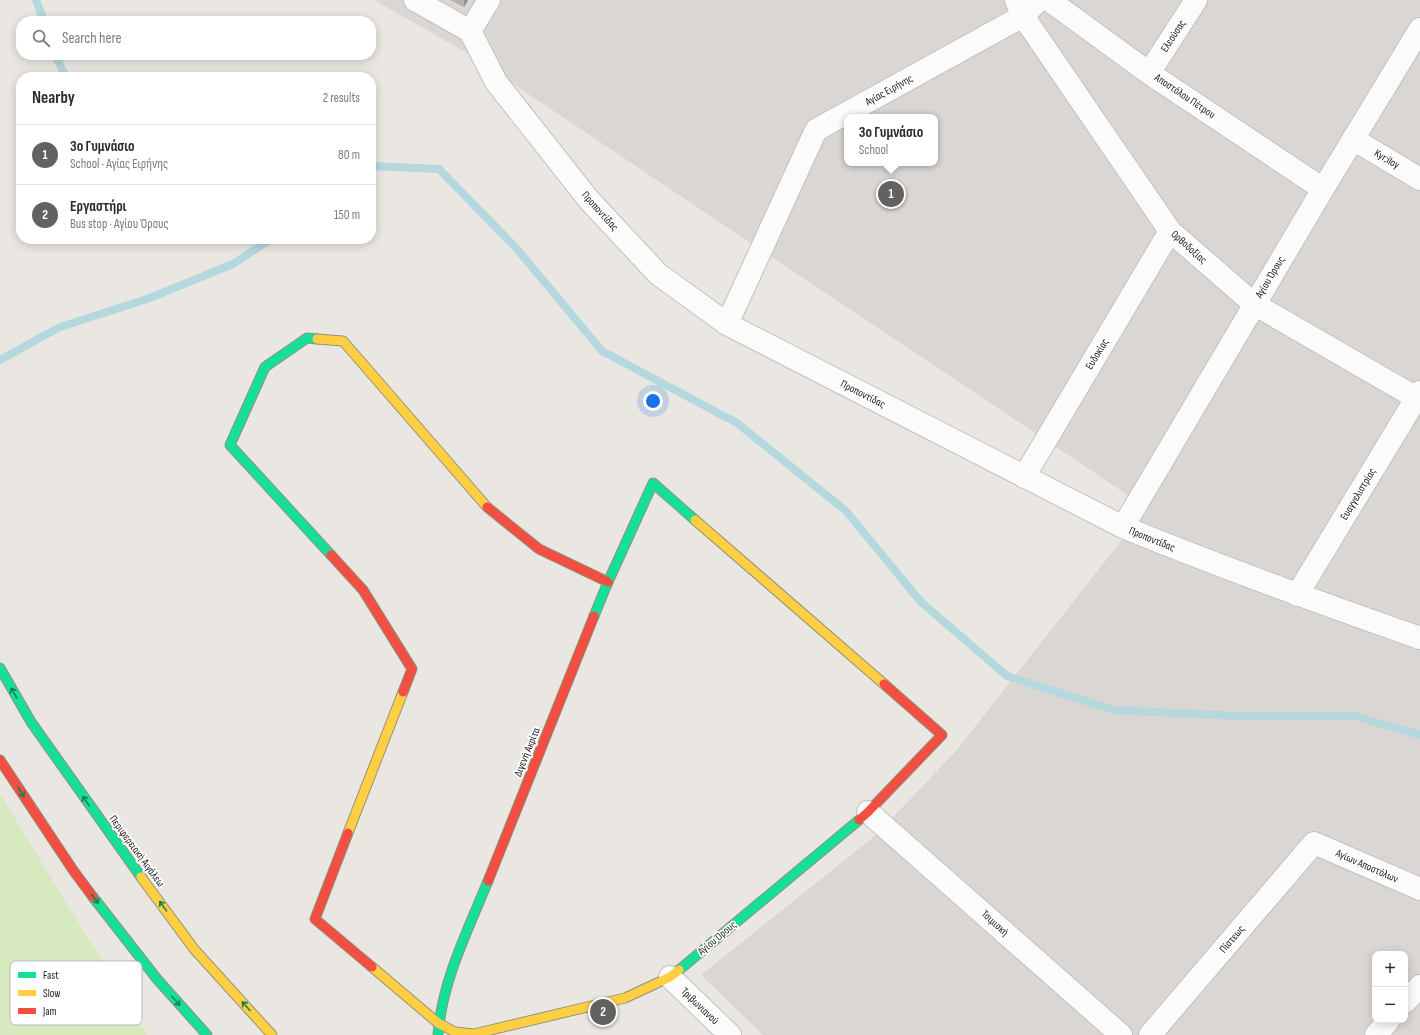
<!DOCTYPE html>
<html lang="en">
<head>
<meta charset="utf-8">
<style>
	:root { --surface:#fff; --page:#f2f2f3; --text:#2b2b33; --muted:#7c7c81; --line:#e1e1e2; --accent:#636261 }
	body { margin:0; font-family:"Sofia Sans Condensed",sans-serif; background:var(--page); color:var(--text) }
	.controls { position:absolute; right:12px; bottom:12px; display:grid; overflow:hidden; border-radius:8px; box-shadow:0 2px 10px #0003 }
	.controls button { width:36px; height:36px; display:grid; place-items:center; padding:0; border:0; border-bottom:1px solid var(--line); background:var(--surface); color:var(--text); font:20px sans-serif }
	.you { position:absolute; left:653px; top:401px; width:14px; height:14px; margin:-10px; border:3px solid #fff; border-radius:50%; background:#1a73e8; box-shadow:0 0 0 6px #1a73e833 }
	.badge { display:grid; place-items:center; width:26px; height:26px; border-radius:50%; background:var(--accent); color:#fff; font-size:13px; font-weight:700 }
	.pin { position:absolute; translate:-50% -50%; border:2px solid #fff; box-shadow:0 1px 4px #0006 }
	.popup { position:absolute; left:844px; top:114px; width:94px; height:52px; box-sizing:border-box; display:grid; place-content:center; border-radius:8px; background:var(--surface); filter:drop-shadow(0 1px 3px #0005); font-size:13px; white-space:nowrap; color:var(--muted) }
	.popup b { font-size:15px; color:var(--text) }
	.popup::after { content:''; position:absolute; left:50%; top:100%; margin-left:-8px; border:8px solid transparent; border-top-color:var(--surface) }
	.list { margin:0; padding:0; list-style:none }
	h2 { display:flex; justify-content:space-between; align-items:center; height:52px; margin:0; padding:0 16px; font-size:17px }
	h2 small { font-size:13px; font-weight:400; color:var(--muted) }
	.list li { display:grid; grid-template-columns:26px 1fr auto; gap:12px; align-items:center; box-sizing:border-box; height:60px; padding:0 16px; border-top:1px solid var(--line) }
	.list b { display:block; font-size:15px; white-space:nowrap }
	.list p { margin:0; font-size:13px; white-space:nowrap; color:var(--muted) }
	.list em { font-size:13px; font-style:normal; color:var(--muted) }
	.icon { flex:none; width:22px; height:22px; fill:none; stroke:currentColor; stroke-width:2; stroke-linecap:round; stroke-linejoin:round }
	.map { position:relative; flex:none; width:1420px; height:1035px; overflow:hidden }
	.search { position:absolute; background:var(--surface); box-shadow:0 2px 10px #0003; left:16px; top:16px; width:360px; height:44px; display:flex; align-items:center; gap:10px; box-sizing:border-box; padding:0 14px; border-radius:16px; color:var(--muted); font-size:15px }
	.panel { position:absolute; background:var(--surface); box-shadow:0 2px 10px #0003; left:16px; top:72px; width:360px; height:172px; border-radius:16px }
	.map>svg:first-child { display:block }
	.residential { fill:#d9d6d4; fill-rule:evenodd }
	.grass { fill:#d7e9bf }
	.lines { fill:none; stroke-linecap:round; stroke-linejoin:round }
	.stream { stroke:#b5d8de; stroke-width:8 }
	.street-casing { stroke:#c2c1bf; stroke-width:24 }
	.fast-casing { stroke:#92927b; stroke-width:11 }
	.slow-casing { stroke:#92927b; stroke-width:11 }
	.jam-casing { stroke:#92927b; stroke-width:11 }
	.street { stroke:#fcfbfb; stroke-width:22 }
	.fast { stroke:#16e098; stroke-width:9 }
	.slow { stroke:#ffcf43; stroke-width:9 }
	.jam { stroke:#f24e42; stroke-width:9 }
	.wall { fill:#b5b2af }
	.shaded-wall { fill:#93918e }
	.oneway { stroke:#187e5a }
	.labels { text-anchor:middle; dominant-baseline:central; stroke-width:3.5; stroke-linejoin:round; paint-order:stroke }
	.street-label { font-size:11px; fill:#1b1b1b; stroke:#fff }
	.key { fill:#fff; stroke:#bbb; stroke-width:1 }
	.key-label { font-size:11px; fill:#1b1b1b }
</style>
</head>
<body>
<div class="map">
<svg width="1420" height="1035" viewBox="0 0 1420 1035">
	<rect width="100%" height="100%" fill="#eae7e2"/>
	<path class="residential" d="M374,0H1420V1035H763L701,975L877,834L955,752L1147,508L467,53ZM847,117H935V163H847ZM1375,954H1405V1020H1375Z"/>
	<path class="grass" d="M0,794L147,1035H0Z"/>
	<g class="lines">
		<path class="stream" d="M36,0L44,21
			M55,55L66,77
			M371,166L439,169L517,249L602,351L737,423L846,511L921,602L1007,676L1113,710L1238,716H1354L1420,735
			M0,360L60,327L147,299L233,264L271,239"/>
		<g class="street-casing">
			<path id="street" d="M415,0L470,31L496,82L589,200L658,274L727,324L1123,527C1221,567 1320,603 1420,638
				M1016,0L1023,16L1170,231L1254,304L1420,400
				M1049,0L1149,73L1323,189
				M470,31L489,0
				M1149,73L1196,0
				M1353,139L1420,179
				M727,324L816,130L1023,16L1039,0
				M1024,477L1170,231
				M1123,527L1323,189L1420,29
				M1297,595L1420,392
				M868,812L1121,1035
				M670,977L730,1035
				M1405,1002L1420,986
				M1150,1035L1314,843L1420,889
				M1376,1035L1389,1020"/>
		</g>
		<g class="fast-casing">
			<path id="fast" d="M317,339L307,338L265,367L230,445L331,555
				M594,616L608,582L653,483L695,520
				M0,668L31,722L141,877
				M93,897L157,979L207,1035
				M679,970L859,820
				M438,1035C442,981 468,930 488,881"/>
		</g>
		<g class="slow-casing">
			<path id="slow" d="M317,339L343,341L487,507
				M695,520L884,684
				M348,833L403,692
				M141,877L194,949L272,1035
				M372,967L438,1023L455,1032L474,1034L625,998L670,977L679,970"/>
		</g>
		<g class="jam-casing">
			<path id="jam" d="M487,507L539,549L608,582
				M331,555L363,590L412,669L403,692
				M0,760L73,870L93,897
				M859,820L868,812L942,735L884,684
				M348,833L315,919L372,967
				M488,881L594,616"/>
		</g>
		<use href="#street" class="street"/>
		<use href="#fast" class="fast"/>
		<use href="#slow" class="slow"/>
		<use href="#jam" class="jam"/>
	</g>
	<path class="wall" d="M450,0H468L464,7Z"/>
	<path class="shaded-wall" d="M464,0H468L464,7Z"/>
	<defs><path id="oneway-shaft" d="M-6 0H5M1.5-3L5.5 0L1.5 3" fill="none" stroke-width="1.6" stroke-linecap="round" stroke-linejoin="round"/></defs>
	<g class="oneway">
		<use href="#oneway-shaft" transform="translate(14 693) rotate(-120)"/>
		<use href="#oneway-shaft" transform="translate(21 792) rotate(57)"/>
		<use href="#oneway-shaft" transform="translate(86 801) rotate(-125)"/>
		<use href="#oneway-shaft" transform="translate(95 899) rotate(52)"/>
		<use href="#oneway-shaft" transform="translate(163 906) rotate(-126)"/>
		<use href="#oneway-shaft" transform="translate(176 1001) rotate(48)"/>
		<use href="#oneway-shaft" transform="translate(246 1006) rotate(-132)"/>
	</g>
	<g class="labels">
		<g class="street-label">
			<text transform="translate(1173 36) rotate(-57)">Ελεούσας</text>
			<text transform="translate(889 90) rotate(-29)">Αγίας Ειρήνης</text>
			<text transform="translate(1185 96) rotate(34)">Αποστόλου Πέτρου</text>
			<text transform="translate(1387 159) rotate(31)">Kyr;iloy</text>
			<text transform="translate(600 211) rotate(48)">Προποντίδας</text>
			<text transform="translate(1189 247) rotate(42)">Ορθοδοξίας</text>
			<text transform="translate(1270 277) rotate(-59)">Αγίου Όρους</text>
			<text transform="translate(1097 354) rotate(-59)">Ευδοκίας</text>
			<text transform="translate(863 394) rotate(27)">Προποντίδας</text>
			<text transform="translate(1358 494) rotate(-59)">Ευαγγελιστρίας</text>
			<text transform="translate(1152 539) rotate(22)">Προποντίδας</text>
			<text transform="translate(527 752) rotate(-68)">Διγενή Ακρίτα</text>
			<text transform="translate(137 851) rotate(54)">Περιφερειακή Αιγάλεω</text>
			<text transform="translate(1367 866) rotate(24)">Αγίων Αποστόλων</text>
			<text transform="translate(995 923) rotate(42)">Τσιμισκή</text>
			<text transform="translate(717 938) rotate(-40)">Αγίου Όρους</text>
			<text transform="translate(1232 939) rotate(-50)">Πίστεως</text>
			<text transform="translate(700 1006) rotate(44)">Τριβωνιανού</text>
		</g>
	</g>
	<rect x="10" y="961" width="132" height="64" rx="6" class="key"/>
	<rect x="18" y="972" width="18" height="6" fill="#16e098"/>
	<rect x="18" y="990" width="18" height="6" fill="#ffcf43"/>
	<rect x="18" y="1008" width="18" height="6" fill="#f24e42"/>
	<g class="key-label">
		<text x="43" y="979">Fast</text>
		<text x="43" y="997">Slow</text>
		<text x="43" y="1015">Jam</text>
	</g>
</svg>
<div class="controls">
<button>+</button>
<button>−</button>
</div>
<div class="you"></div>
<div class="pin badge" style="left:891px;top:194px">1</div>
<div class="popup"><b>3ο Γυμνάσιο</b>School</div>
<div class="pin badge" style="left:603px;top:1012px">2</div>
<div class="search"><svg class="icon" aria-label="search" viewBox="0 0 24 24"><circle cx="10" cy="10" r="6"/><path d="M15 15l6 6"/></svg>Search here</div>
<section class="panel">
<h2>Nearby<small>2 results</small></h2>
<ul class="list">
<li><span class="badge">1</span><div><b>3ο Γυμνάσιο</b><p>School · Αγίας Ειρήνης</p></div><em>80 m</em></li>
<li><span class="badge">2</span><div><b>Εργαστήρι</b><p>Bus stop · Αγίου Όρους</p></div><em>150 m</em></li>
</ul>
</section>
</div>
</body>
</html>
